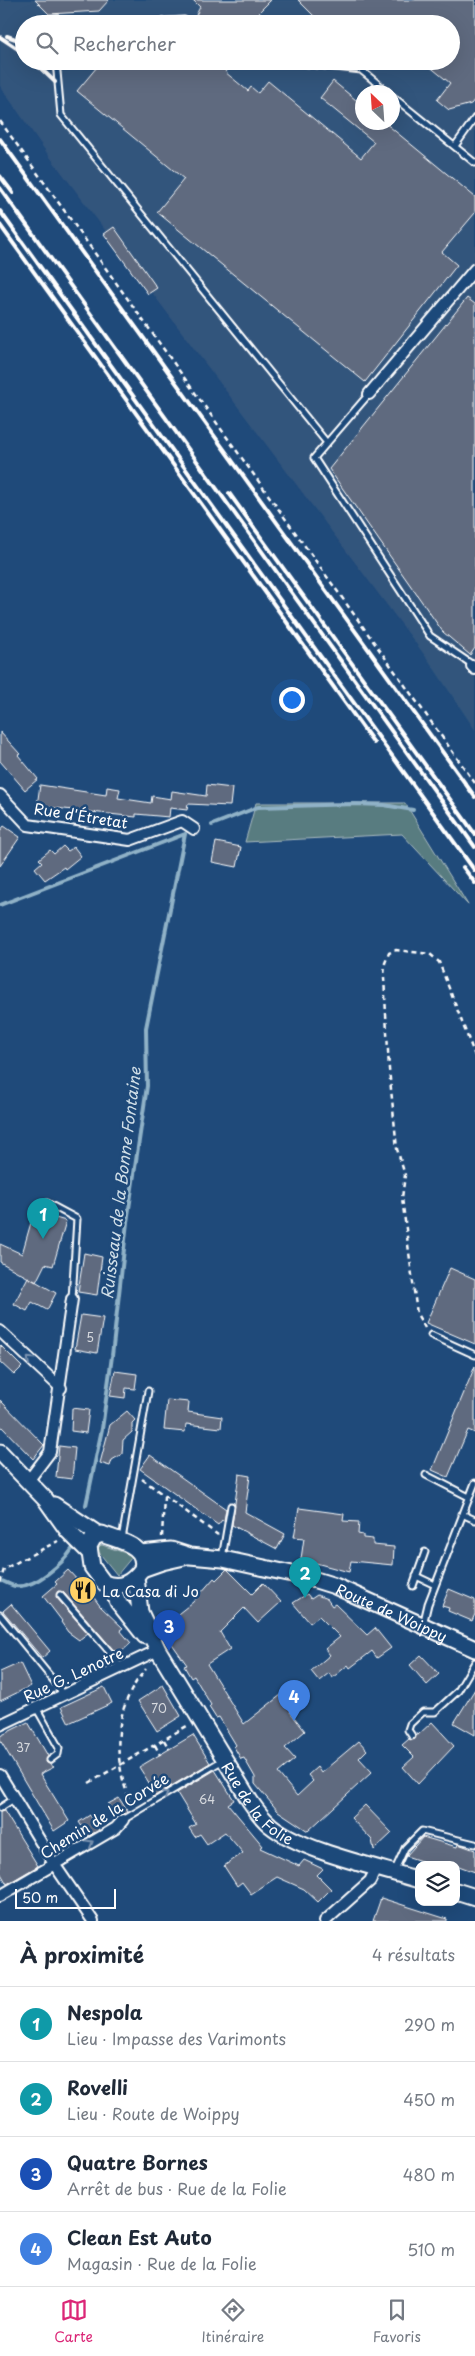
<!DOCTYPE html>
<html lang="fr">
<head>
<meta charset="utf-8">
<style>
	:root { --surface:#fff; --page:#f2f2f3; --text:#1f2937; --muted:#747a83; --line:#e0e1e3; --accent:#db2777 }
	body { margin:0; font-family:"Playpen Sans",sans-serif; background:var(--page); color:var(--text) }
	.controls { position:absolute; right:15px; bottom:15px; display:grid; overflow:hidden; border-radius:10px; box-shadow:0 5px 20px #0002 }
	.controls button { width:45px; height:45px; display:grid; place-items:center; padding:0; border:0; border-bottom:1px solid var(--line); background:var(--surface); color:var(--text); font:25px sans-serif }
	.compass { position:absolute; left:355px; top:85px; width:45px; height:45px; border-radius:50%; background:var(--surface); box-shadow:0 5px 20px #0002; rotate:335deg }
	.scale { position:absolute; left:15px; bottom:12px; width:101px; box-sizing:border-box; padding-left:5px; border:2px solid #fff; border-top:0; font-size:14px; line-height:18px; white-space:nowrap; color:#fff; -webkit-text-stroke:4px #1f4a7a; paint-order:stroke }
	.you { position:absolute; left:291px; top:699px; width:18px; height:18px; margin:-12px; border:4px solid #fff; border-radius:50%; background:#1a73e8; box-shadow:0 0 0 8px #1a73e833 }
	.badge { display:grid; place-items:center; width:32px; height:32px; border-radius:50%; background:var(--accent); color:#fff; font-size:16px; font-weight:700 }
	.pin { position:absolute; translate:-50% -41px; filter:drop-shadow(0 1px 2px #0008) }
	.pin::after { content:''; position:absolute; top:26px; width:18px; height:15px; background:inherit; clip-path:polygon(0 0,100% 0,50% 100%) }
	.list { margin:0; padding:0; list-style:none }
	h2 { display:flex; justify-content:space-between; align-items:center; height:65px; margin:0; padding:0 20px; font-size:21px }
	h2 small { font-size:16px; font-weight:400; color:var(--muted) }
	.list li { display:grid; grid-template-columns:32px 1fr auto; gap:15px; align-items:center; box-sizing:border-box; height:75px; padding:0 20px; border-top:1px solid var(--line) }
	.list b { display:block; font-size:19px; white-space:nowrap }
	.list p { margin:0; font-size:16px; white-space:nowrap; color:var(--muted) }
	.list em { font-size:16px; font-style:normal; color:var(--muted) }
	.icon { flex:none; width:28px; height:28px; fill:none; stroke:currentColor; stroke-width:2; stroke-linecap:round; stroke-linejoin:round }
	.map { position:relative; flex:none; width:475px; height:1921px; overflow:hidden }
	.search { position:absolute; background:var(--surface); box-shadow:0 5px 20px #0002; left:15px; right:15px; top:15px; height:55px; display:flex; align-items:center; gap:12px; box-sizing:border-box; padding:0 18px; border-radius:28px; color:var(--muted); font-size:19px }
	.sheet { height:365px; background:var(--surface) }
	nav { display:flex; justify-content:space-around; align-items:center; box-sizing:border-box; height:70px; border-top:1px solid var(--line); background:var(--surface); font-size:14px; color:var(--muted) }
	nav a { display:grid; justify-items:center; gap:2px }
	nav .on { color:var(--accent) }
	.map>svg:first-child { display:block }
	.built { fill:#32547c; fill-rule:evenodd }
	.green { fill:#597b80; stroke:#acbdc0 }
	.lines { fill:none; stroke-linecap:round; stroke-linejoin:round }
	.stream { stroke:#90b2c7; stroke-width:4 }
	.building { fill:#5f6a7f; stroke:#fff }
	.lane-casing { stroke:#fff; stroke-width:9 }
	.street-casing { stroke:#fff; stroke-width:14 }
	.secondary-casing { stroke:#fff; stroke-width:19 }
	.path { stroke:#fff; stroke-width:2.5; stroke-dasharray:5 4; stroke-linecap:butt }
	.lane { stroke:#1f4a7a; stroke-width:5 }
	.street { stroke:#1f4a7a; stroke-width:10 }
	.secondary { stroke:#1f4a7a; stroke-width:15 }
	.rail { stroke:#fff; stroke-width:4 }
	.oneway { stroke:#7992af }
	.labels { text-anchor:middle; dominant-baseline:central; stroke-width:5; stroke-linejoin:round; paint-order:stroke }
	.number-label { font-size:12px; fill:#d7dadf }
	.street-label { font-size:15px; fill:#fff; stroke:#1f4a7a }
	.poi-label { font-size:15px; fill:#fff; stroke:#1f4a7a; text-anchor:start }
	.water-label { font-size:16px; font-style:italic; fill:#d1dfe8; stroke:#1f4a7a }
</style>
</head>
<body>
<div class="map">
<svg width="475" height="1921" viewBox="0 0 475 1921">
	<rect width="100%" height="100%" fill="#1f4a7a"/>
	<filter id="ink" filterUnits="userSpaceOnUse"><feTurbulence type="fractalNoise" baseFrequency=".02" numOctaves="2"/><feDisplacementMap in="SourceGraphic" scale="10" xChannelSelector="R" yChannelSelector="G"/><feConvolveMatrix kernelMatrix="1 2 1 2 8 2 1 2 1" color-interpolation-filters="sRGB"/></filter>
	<g filter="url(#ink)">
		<path class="built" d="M0,0H475V730L429,661L47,153L0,86ZM24,24H451V61H24ZM362,92H392V122H362Z"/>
		<path class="green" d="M256,803H405L468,905L402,834L245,842Z
			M102,1545L131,1555L132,1557L117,1575L97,1550L98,1546Z"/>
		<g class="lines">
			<path class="stream" d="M212,825L258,807L355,804L384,805L413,810
				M0,905L185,834
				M86,1505L102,1429L112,1356L127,1222L147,1086L146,1028L185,834
				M0,1580C5,1582 10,1585 15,1586C35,1589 63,1563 73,1548"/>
		</g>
		<path class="building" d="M35,0H109L99,11L49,14Z
			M193,0H271L259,12L270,24H206L196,15L200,7Z
			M298,0H475V99L471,104L449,110L437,100L450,83L423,61H451V24H322Z
			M102,61H220L228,68L225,72L248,91L251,87L258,93L268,81L361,158L374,142L320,98L333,81L362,105V122H384L475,197V213L442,252L457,265L365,382L157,212L184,179L77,91Z
			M114,227L157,288L148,294L104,234Z
			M467,298L475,304V648L470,655L443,632L329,469Z
			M0,732L20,754L18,755L38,779L25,790L0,761Z
			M40,785L106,795L107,787L120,789L118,798L151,803L152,796L171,799L172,791L206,796L207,785L232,788L230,806L188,804L187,810L170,808L169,817L136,814V817L37,806Z
			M4,826L20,837L0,866V831Z
			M216,842L241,847L237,867L212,862Z
			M63,846L68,851L74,847L81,856L65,869L64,867L45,880L35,868L42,862L39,859L50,850L54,854Z
			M34,1212L66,1221L53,1266L45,1264L36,1282L0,1262V1244L22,1254Z
			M84,1253L102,1257L97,1295L78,1292Z
			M450,1268L475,1279V1344L426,1323Z
			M28,1277L56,1293L47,1310L32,1302L27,1311L14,1304Z
			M81,1315L103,1318L97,1353L75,1349Z
			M0,1345L22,1367L14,1375L0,1362Z
			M475,1366V1433L468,1430L448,1477L432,1470Z
			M115,1371L137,1374L135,1389L126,1388L125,1398L110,1396Z
			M0,1400L44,1445L33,1459L0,1425Z
			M167,1400L189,1402L188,1412L222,1417L221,1428L186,1424L185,1432L164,1430Z
			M72,1408L89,1410L86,1433L71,1431Z
			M127,1411L135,1420L132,1423V1432L123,1440L122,1454L112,1460L110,1466L100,1463L110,1425Z
			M59,1446L75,1448L72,1479L56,1477Z
			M150,1455L226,1509L224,1521L222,1520L218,1525L140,1469Z
			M239,1474L250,1476L245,1512L285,1534L277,1549L232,1525Z
			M299,1508L344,1514L343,1521L359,1522L358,1534L363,1535V1538L373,1539V1545L394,1547L393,1565L351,1561L349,1572L301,1559L304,1538L294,1537Z
			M227,1569L252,1594L263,1583L281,1602L258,1623L244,1608L220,1632L230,1649L207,1664L244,1724L286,1691L298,1706L290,1712L305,1731L285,1748L295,1759L278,1773L297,1796L313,1781L308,1775L317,1767L321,1773L359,1741L367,1750L359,1758L372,1772L308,1831L278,1811L255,1784V1777L244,1758L241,1759L234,1747L236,1745L219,1717L216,1718L209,1707L211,1705L194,1676L191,1678L184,1666L187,1665L163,1631L171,1623L169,1621L193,1602L214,1578L216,1580Z
			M68,1570L80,1583L82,1581L100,1606L123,1628L120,1630L131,1643L118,1655L63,1592L58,1591L56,1597L88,1633L79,1640L68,1632L61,1622L62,1621L43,1596L57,1584L55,1582Z
			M449,1589L475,1600V1614L472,1621L448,1611L449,1608L442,1606Z
			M307,1594L311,1599L317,1595L327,1599L332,1606L335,1604L367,1635L375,1628L391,1648L377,1658L372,1651L350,1668L348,1665L332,1678L329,1673L319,1681L311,1671L330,1655L325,1649L340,1637L319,1616L310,1623L293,1603Z
			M11,1604L50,1651L42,1658L3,1611Z
			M421,1655L439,1674L427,1685L410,1665Z
			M20,1663L31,1686L0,1701V1672Z
			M163,1685L181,1716L157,1731L138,1701Z
			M104,1687L112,1703L69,1723L61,1707Z
			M475,1689V1735L454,1723Z
			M28,1722L48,1756L46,1762L54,1767L40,1774L69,1821L54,1831L0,1740V1736Z
			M432,1722L454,1746L418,1784L403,1767L414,1757L402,1745L409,1739H415V1733L418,1735Z
			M193,1735L210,1763L153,1797L147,1788L151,1786L139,1767Z
			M215,1770L234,1800L228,1804L263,1846L260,1848L299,1866L304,1860L323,1869L317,1875L331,1889L318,1902L304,1889L277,1877L251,1894L242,1882L237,1886L224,1866L243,1853L225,1832L207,1844L200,1834L195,1837L189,1828L196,1824L177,1793Z
			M119,1798L128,1812L116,1817L108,1804Z
			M365,1805L392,1833L374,1850L372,1840L351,1818Z
			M4,1811L38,1866L7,1884L0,1872V1812Z
			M90,1815L99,1830L88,1836L79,1822Z
			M423,1837L457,1847L458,1844L475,1850V1872L456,1865H433L406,1856Z
			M381,1898L447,1919V1921H373Z"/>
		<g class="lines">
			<g class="lane-casing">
				<path id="lane" d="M118,24L184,20L189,24
					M56,61L61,115L327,443
					M284,61L361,70L388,92
					M392,96L475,163
					M455,146L475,118
					M369,394L314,458L430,636L473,665
					M47,1203L77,1219L72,1299
					M431,1335L475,1355
					M426,1475L469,1497
					M462,1514L475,1520
					M122,1539L148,1391
					M222,1558L231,1506
					M416,1576L435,1585
					M413,1586L425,1552
					M60,1595L115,1658L120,1668
					M0,1615L58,1686L63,1696
					M423,1625L428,1604L475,1483
					M37,1709L59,1748L58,1754L50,1760
					M412,1736L408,1730L410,1724L423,1712H435L458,1691L475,1662
					M0,1808L14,1799
					M123,1820L223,1760
					M394,1872L405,1848L422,1831L475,1844"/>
			</g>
			<g class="street-casing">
				<path id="street" d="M369,394L475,269
					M472,666L475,669
					M0,795L28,825L130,840L182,821L194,829
					M0,1331L61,1388
					M28,1481L50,1452L72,1299
					M0,1725L158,1650
					M0,1775L54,1864L93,1921
					M0,1896L116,1828L123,1820
					M325,1921L370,1881L377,1867"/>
			</g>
			<g class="secondary-casing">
				<g id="secondary">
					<path d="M0,1452L46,1500L68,1531L88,1551"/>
					<path d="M54,1505L99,1535"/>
					<path d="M102,1534C119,1541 148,1545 142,1569C132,1582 121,1590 104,1583L92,1567L89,1546L94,1537Z"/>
					<path id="s1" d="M141,1553L171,1550L190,1556L223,1559L306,1577L335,1586L475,1649"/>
					<path d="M142,1569L162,1562L184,1557"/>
					<path id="s2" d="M136,1577L140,1612L158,1650L250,1801C256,1810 262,1818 270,1825C303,1852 377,1867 419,1880"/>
					<path d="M111,1586L118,1602L145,1636"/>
					<path d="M456,1891L475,1897"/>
				</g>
			</g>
			<path class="path" d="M0,121L475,783
				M425,1328L417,1314L402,1198L405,1175L397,1149L389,1069L384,977L385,963L389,953L396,950L430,954L439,962L475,1056
				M142,1479L218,1535
				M162,1537L164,1496
				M0,1583L4,1569L58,1541
				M164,1740L169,1749
				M155,1745L160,1755
				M89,1783L187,1726
				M132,1806C112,1760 112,1708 146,1669"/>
			<use href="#lane" class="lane"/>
			<use href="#street" class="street"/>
			<use href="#secondary" class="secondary"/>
			<path class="rail" d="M7,36L24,42
				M0,37L24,53
				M33,61L55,82
				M0,139L475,797
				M0,176L13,193
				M0,188L475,847
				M0,211L475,871
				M0,225L374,743
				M229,493L475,834
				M463,867L475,883"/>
		</g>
		<defs><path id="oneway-chevron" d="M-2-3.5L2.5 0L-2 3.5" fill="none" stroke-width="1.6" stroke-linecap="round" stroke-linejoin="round" transform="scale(1.25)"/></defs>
		<g class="oneway">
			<use href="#oneway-chevron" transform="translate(30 1360) rotate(-137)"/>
			<use href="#oneway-chevron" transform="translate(165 1794) rotate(-31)"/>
			<use href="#oneway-chevron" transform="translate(90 1843) rotate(-30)"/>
		</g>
	</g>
	<defs>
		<g id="restaurant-disc" transform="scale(1.4375)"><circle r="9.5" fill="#ffd166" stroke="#1f4a7a"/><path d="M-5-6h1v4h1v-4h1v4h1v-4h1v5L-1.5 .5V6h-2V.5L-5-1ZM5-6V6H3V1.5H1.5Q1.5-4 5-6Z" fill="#111"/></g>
	</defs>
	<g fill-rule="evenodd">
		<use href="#restaurant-disc" x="83" y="1590"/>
	</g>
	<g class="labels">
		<g class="number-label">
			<text x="90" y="1337">5</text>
			<text x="159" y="1708">70</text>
			<text x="23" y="1747">37</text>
			<text x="207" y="1799">64</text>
		</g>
		<g class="street-label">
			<text transform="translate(81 815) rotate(9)">Rue d'Étretat</text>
			<text stroke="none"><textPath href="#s1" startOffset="261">Route de Woippy</textPath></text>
			<text transform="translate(73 1674) rotate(-25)">Rue G. Lenotre</text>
			<text stroke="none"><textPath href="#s2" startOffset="261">Rue de la Folie</textPath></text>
			<text transform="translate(104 1815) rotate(-32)">Chemin de la Corvée</text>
		</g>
		<g class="poi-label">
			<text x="102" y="1590">La Casa di Jo</text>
		</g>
		<g class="water-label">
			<text transform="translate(120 1183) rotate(-83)">Ruisseau de la Bonne Fontaine</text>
		</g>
	</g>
</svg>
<div class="controls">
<button><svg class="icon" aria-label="layers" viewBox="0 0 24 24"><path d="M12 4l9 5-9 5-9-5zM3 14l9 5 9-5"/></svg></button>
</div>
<svg class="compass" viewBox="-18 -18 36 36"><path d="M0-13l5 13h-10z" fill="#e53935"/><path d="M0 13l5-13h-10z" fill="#747a83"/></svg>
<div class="scale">50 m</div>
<div class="you"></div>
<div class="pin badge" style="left:43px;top:1239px;background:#0f9aa8">1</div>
<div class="pin badge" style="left:305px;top:1598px;background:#0f9aa8">2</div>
<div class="pin badge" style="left:169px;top:1651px;background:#1a4fb4">3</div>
<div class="pin badge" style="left:294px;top:1721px;background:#3f7fe0">4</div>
<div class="search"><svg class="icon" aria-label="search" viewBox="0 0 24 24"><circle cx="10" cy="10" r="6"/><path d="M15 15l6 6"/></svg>Rechercher</div>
</div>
<section class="sheet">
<h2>À proximité<small>4 résultats</small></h2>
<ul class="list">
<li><span class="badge" style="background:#0f9aa8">1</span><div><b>Nespola</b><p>Lieu · Impasse des Varimonts</p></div><em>290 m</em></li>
<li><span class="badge" style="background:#0f9aa8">2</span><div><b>Rovelli</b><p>Lieu · Route de Woippy</p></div><em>450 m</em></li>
<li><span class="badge" style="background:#1a4fb4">3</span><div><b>Quatre Bornes</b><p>Arrêt de bus · Rue de la Folie</p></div><em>480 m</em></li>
<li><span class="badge" style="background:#3f7fe0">4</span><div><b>Clean Est Auto</b><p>Magasin · Rue de la Folie</p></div><em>510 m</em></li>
</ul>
</section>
<nav>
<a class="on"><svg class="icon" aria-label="map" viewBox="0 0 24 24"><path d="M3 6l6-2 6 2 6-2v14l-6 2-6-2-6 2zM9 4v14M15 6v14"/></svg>Carte</a>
<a><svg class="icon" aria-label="directions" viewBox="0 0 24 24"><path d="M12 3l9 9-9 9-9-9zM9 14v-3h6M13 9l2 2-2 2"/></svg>Itinéraire</a>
<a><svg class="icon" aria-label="saved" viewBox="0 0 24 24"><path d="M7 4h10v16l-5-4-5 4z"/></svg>Favoris</a>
</nav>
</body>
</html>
